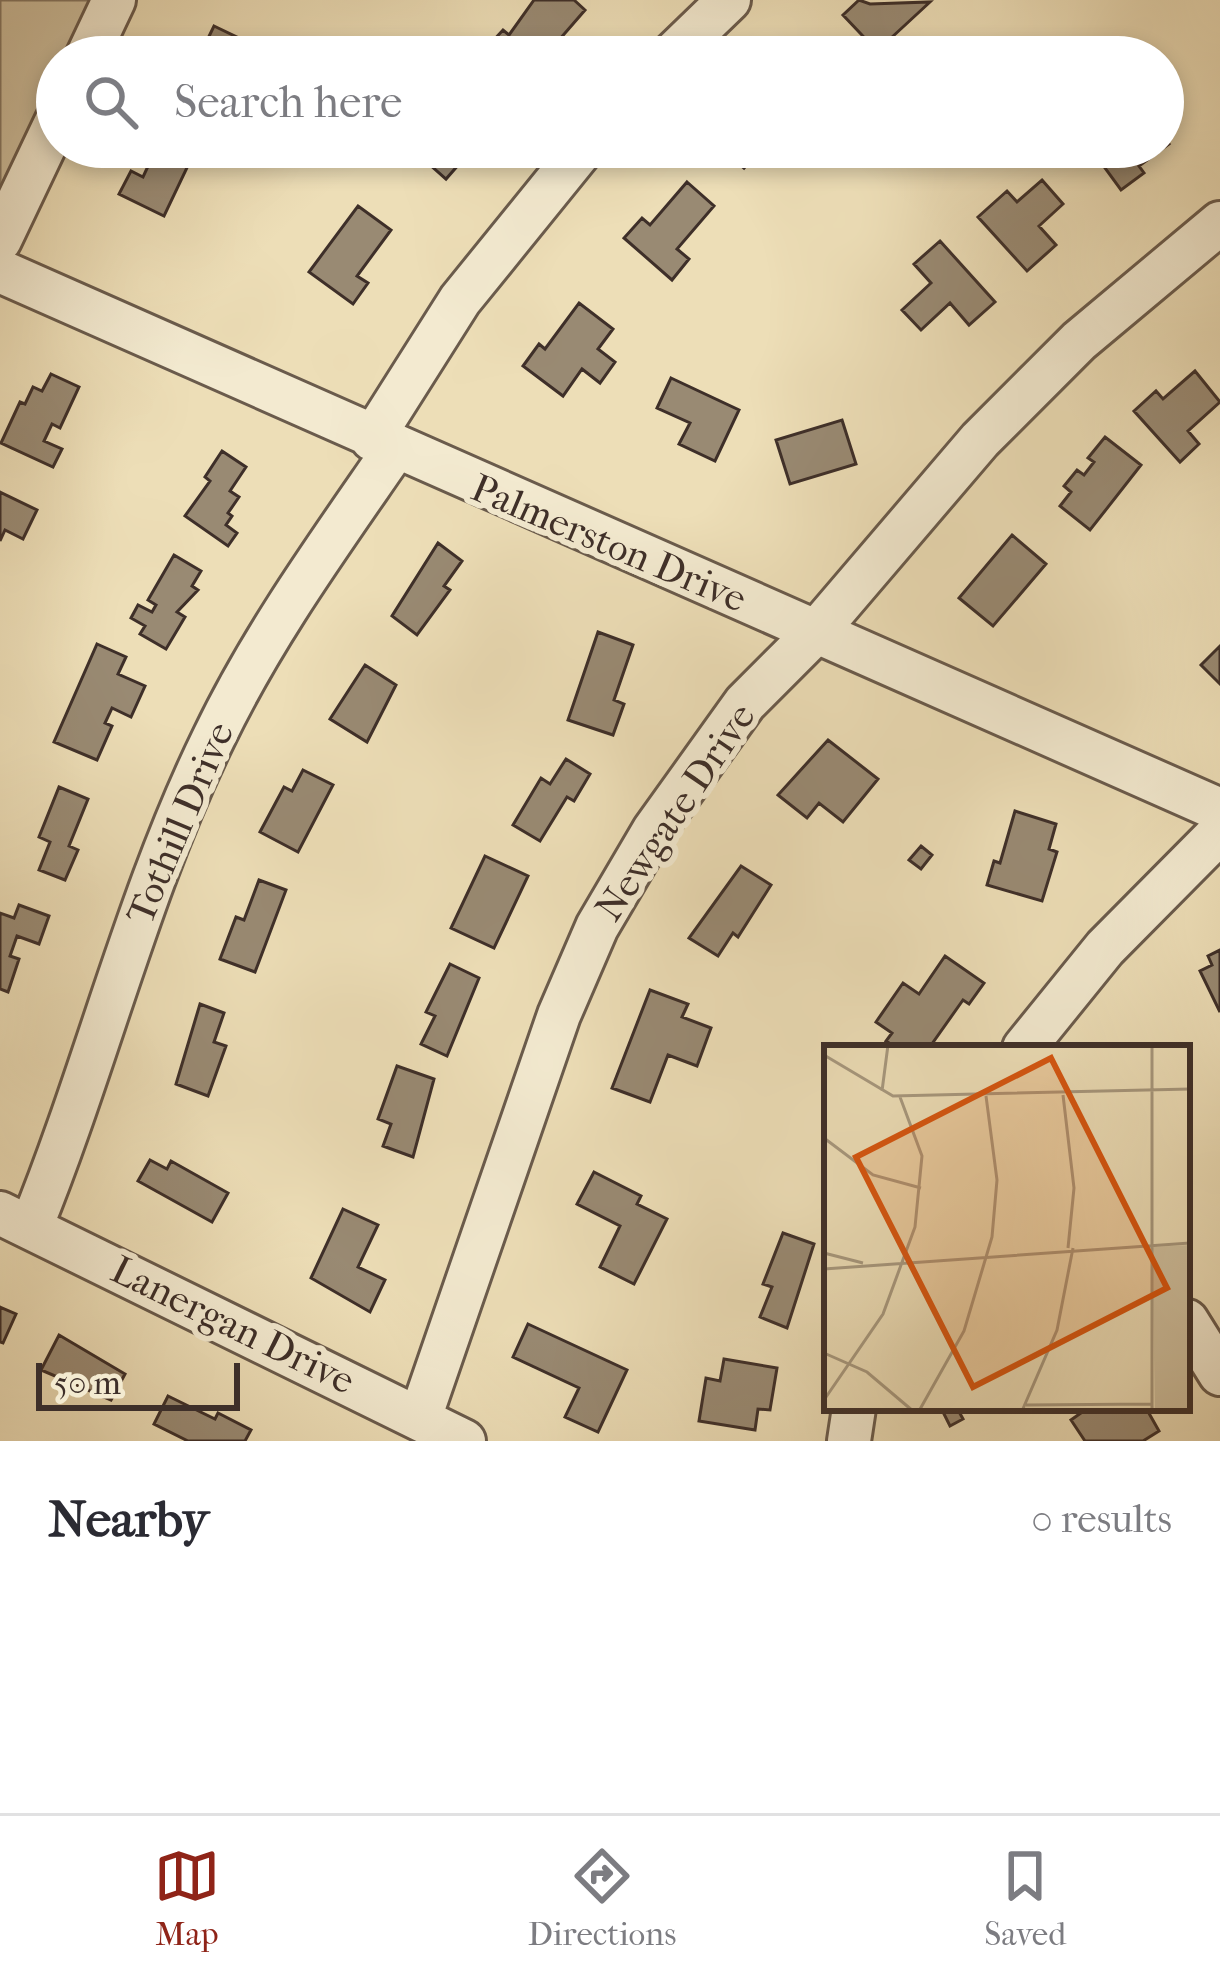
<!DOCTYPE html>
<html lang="en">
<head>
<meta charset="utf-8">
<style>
	:root { --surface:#fff; --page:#f2f2f3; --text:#2b2b33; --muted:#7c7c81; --line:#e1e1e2; --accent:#8f2418 }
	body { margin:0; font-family:"IM FELL French Canon",serif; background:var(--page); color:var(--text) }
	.scale { position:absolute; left:36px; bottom:30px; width:204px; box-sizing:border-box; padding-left:12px; border:6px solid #3e2f29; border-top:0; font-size:33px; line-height:42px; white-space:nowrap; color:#3e2f29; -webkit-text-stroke:9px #f3ead0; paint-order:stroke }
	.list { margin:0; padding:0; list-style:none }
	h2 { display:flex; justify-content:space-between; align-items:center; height:156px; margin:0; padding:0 48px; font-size:51px }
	h2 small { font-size:39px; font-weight:400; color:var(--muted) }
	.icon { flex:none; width:66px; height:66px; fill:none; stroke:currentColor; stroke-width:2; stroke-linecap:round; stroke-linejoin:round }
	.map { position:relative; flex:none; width:1220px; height:1441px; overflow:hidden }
	.search { position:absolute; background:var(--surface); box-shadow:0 6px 18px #0003; left:36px; right:36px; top:36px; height:132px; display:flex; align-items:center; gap:30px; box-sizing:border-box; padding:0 42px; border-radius:66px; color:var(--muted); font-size:45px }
	.sheet { height:372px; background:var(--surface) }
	nav { display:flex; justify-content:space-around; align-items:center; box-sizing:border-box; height:168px; border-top:3px solid var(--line); background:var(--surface); font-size:33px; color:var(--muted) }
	nav a { display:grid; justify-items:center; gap:6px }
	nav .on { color:var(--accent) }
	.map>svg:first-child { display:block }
	.green { fill:#cfc09f; stroke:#867864; stroke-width:3 }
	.building { fill:#998a73; stroke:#3e2f29; stroke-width:3 }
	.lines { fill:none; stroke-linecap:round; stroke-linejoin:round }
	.minor-casing { stroke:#6a5b4c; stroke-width:48 }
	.minor { stroke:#f3ead0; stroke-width:42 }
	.labels { text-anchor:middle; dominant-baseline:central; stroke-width:12; stroke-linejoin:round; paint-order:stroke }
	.street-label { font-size:39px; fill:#3e2f29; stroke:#f3ead0 }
	.inset-road { fill:none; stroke:#a7987e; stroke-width:3 }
	.view { fill:#d7550f; fill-opacity:0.15; stroke:#d7550f; stroke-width:6 }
	.inset-edge { fill:none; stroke:#3e2f29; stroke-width:6 }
</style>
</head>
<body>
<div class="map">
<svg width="1220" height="1441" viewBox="0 0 1220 1441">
	<rect width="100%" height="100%" fill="#eddeb7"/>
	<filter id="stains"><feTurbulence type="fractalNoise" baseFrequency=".00167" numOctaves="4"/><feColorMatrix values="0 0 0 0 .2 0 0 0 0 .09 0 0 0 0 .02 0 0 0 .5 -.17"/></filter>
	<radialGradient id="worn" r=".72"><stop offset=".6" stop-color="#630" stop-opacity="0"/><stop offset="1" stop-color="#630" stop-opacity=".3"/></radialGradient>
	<path class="green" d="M0,0H98L71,57H57V88L0,211Z"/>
	<path class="building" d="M534,0H574L585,10L559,40L564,44L553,57H478L503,30L509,35Z
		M859,0L870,4L930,2L877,51L843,15Z
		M214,26L272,54L271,57H199Z
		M1163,136L1169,144L1139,166L1144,173L1121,190L1094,153L1103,147H1163Z
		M157,147L194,153L164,216L119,194L131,171L143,177Z
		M410,147H474L446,179Z
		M720,147H775L769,154L762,147L744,168Z
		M1042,180L1063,204L1039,226L1056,245L1027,271L978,217L1007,191L1017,202Z
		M687,182L714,206L677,249L689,259L672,280L624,238L642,218L650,225Z
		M358,206L391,230L357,276L368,283L353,304L309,272Z
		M940,241L995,302L969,325L950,303L921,330L902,310L931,283L914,264Z
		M579,303L613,329L598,349L615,362L600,383L582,369L563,396L523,366L539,344L545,349Z
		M1195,371L1220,402L1188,431L1199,444L1180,462L1134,411L1156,391L1163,399Z
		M51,374L79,387L60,428L52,424L44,441L62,449L53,467L1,443L20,402L25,404L33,387L42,391Z
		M671,378L739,410L715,461L679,444L690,423L657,408Z
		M842,420L856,464L790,484L776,440Z
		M1105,437L1141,465L1090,530L1060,506L1071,492L1064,486L1077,470L1084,475L1094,462L1088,458Z
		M222,451L246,467L230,491L239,497L228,513L232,516L226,525L237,533L228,546L185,516L210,481L205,477Z
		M0,492L37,510L23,539L5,530L0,541Z
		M1012,535L1046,564L993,626L959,598Z
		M438,543L462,561L444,586L450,590L417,635L392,616Z
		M174,555L201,571L192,586L198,590L177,612L185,617L166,649L140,634L145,626L131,618L138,605L152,612L156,605L148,600Z
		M598,632L633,645L614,700L624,704L613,735L568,720Z
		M97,644L126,657L118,674L145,686L131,717L112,708L105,723L112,726L97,760L54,742Z
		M1220,646V684L1201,665Z
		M365,665L396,685L367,742L330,719Z
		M828,740L878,779L843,822L819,803L807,818L778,795Z
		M566,759L590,774L574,801L567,797L540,841L513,825L541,778L550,784Z
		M303,770L333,785L298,852L260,832L284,787L292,791Z
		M59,787L88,799L69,846L78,850L65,880L39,870L50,842L39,837Z
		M1015,811L1056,824L1049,849L1057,852L1042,901L987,885L994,861L1000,863Z
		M921,846L932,855L921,869L909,860Z
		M485,856L528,876L494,948L451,928Z
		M741,866L771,885L738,937L733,933L718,956L689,938Z
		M259,880L286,890L255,972L220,959L236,917L244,920Z
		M19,905L49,916L39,944L17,936L10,956L19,959L8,992L0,989V913L14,918Z
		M1220,950V1012L1200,971L1212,965L1208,956Z
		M945,956L984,983L969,1004L963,1000L929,1048H897L886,1041L892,1033L876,1022L903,983L919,994Z
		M450,964L479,978L447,1056L421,1044L435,1016L426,1012Z
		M650,990L688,1004L682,1017L711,1028L697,1066L668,1055L650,1102L612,1088Z
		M200,1004L224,1013L214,1042L226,1046L208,1096L176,1084Z
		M397,1066L434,1079L413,1157L383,1146L391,1124L378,1119Z
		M150,1160L167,1169L171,1161L228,1193L212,1222L138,1181Z
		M594,1172L641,1196L637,1204L667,1219L634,1284L600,1267L620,1226L577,1204Z
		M343,1209L378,1225L358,1267L385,1280L370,1312L311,1278Z
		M783,1233L814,1244L787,1328L760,1317L772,1287L763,1284Z
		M0,1307L16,1314L3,1343L0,1342Z
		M528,1324L627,1370L598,1432L565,1417L579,1388L513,1357Z
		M59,1335L125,1374L111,1400L41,1370Z
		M724,1359L777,1368L770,1410L758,1409L755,1430L699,1421L706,1378L720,1381Z
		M168,1396L215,1419L218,1413L251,1430L245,1441H188L154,1424Z
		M941,1408H957L963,1419L950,1426Z
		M1088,1408H1146L1159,1431L1143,1441H1085L1071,1420Z"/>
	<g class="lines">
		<g class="minor-casing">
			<path id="minor" d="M87,57L114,0
				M670,57L729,0
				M0,240L57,120
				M0,271L1220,810
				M372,439L460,300L584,147
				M1024,1048L1105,948L1220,832
				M0,1213L464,1441
				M31,1227C97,1065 137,894 214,737C263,635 330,543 394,450
				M1187,1321L1220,1374
				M420,1418L559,1015L597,927L654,830L745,703L816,632L980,440L1079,341L1220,223
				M849,1441L854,1408"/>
		</g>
		<use href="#minor" class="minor"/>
	</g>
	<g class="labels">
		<g class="street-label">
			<text transform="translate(609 543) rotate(23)">Palmerston Drive</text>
			<text transform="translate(675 812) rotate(-56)">Newgate Drive</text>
			<text transform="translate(180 823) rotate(-67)">Tothill Drive</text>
			<text transform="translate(233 1325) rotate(26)">Lanergan Drive</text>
		</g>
	</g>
	<g transform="translate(824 1045)">
		<rect width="366" height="366" fill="#eddeb7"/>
		<path d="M366,200V366H331L328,202Z" fill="#cfc09f"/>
		<path class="inset-road" d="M0,10L69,51L366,44M58,46L64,0M239,50L250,143L244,203M0,93L49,130L97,143M0,208L39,218M0,224L366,198M0,308L43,327L89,366M0,355L59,269L91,182L98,111L76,52M202,360L328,359M95,366L140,286L168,192L173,135L162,51M198,366L233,285L249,203M328,366V0"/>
		<path class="view" d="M227,13L343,243L149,342L32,112Z"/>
		<rect width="366" height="366" class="inset-edge"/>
	</g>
	<rect width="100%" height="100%" filter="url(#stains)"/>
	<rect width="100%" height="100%" fill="url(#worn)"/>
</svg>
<div class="scale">50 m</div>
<div class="search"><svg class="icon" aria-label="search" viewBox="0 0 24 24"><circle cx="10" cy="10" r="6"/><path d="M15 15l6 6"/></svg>Search here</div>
</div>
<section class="sheet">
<h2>Nearby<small>0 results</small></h2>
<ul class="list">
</ul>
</section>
<nav>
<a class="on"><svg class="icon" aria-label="map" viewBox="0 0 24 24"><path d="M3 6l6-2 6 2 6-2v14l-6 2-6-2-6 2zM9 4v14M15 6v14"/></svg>Map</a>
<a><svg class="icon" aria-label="directions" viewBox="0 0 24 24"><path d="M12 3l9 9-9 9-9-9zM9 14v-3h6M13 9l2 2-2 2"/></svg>Directions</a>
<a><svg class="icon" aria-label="saved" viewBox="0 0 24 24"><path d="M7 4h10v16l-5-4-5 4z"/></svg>Saved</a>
</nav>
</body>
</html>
